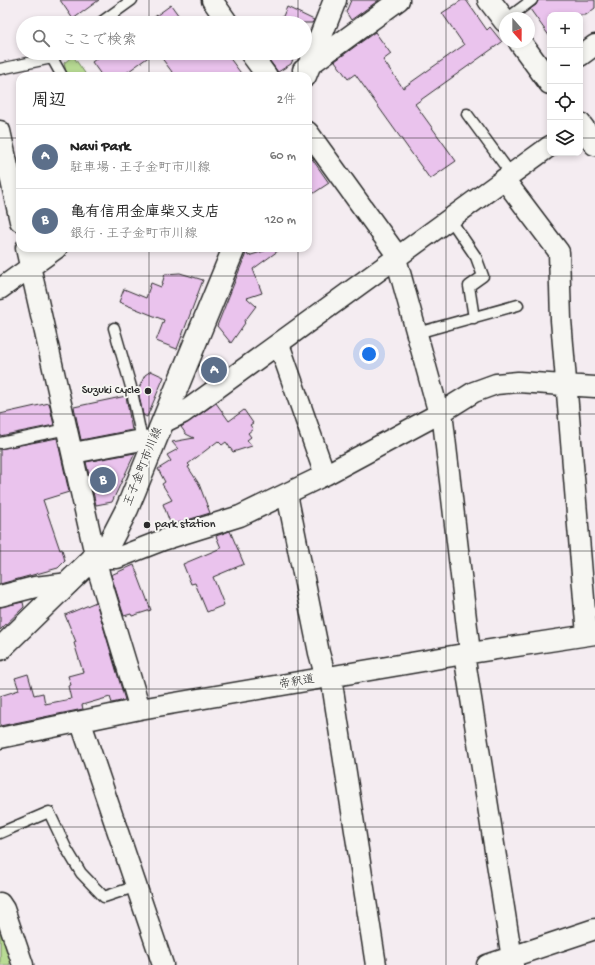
<!DOCTYPE html>
<html lang="ja">
<head>
<meta charset="utf-8">
<style>
	:root { --surface:#fff; --page:#f2f2f2; --text:#222; --muted:#767676; --line:#e0e0e0; --accent:#2b2b2b }
	body { margin:0; font-family:"Gochi Hand","Klee One",sans-serif; background:var(--page); color:var(--text) }
	.controls { position:absolute; right:12px; top:12px; display:grid; overflow:hidden; border-radius:8px; box-shadow:0 2px 6px #0003 }
	.controls button { width:36px; height:36px; display:grid; place-items:center; padding:0; border:0; border-bottom:1px solid var(--line); background:var(--surface); color:var(--text); font:20px sans-serif }
	.compass { position:absolute; left:499px; top:12px; width:36px; height:36px; border-radius:50%; background:var(--surface); box-shadow:0 2px 6px #0003; rotate:159deg }
	.you { position:absolute; left:369px; top:354px; width:14px; height:14px; margin:-10px; border:3px solid #fff; border-radius:50%; background:#1a73e8; box-shadow:0 0 0 6px #1a73e833 }
	.badge { display:grid; place-items:center; width:26px; height:26px; border-radius:50%; background:var(--accent); color:#fff; font-size:13px; font-weight:700 }
	.pin { position:absolute; translate:-50% -50%; border:2px solid #fff; box-shadow:0 1px 4px #0006 }
	.list { margin:0; padding:0; list-style:none }
	h2 { display:flex; justify-content:space-between; align-items:center; height:52px; margin:0; padding:0 16px; font-size:17px }
	h2 small { font-size:13px; font-weight:400; color:var(--muted) }
	.list li { display:grid; grid-template-columns:26px 1fr auto; gap:12px; align-items:center; box-sizing:border-box; height:64px; padding:0 16px; border-top:1px solid var(--line) }
	.list b { display:block; font-size:15px; white-space:nowrap }
	.list p { margin:0; font-size:13px; white-space:nowrap; color:var(--muted) }
	.list em { font-size:13px; font-style:normal; color:var(--muted) }
	.icon { flex:none; width:22px; height:22px; fill:none; stroke:currentColor; stroke-width:2; stroke-linecap:round; stroke-linejoin:round }
	.map { position:relative; flex:none; width:595px; height:965px; overflow:hidden }
	.search { position:absolute; background:var(--surface); box-shadow:0 2px 6px #0003; left:16px; top:16px; width:296px; height:44px; display:flex; align-items:center; gap:10px; box-sizing:border-box; padding:0 14px; border-radius:22px; color:var(--muted); font-size:15px }
	.panel { position:absolute; background:var(--surface); box-shadow:0 2px 6px #0003; left:16px; top:72px; width:296px; height:180px; border-radius:12px }
	.map>svg:first-child { display:block }
	.green { fill:#b8db94; stroke:#728360 }
	.building { fill:#eac3ed; stroke:#2b2b2b }
	.lines { fill:none; stroke-linecap:round; stroke-linejoin:round }
	.lane-casing { stroke:#2b2b2b; stroke-width:13 }
	.street-casing { stroke:#2b2b2b; stroke-width:23 }
	.secondary-casing { stroke:#2b2b2b; stroke-width:25 }
	.lane { stroke:#f6f6f2; stroke-width:10 }
	.street { stroke:#f6f6f2; stroke-width:20 }
	.secondary { stroke:#f6f6f2; stroke-width:22 }
	.grid { fill:none; stroke:#2b2b2b; stroke-width:1; stroke-opacity:0.55 }
	.poi-dot { fill:#2b2b2b; stroke:#f6f6f2; stroke-width:1.5 }
	.labels { text-anchor:middle; dominant-baseline:central; stroke-width:4; stroke-linejoin:round; paint-order:stroke }
	.poi-label { font-size:12px; fill:#2b2b2b; stroke:#f6f6f2; text-anchor:end }
	.street-label { font-size:12px; fill:#2b2b2b; stroke:#f6f6f2 }
</style>
</head>
<body>
<div class="map">
<svg width="595" height="965" viewBox="0 0 595 965">
	<rect width="100%" height="100%" fill="#f4ecf1"/>
	<filter id="ink" filterUnits="userSpaceOnUse"><feTurbulence type="fractalNoise" baseFrequency=".025" numOctaves="2"/><feDisplacementMap in="SourceGraphic" scale="8" xChannelSelector="R" yChannelSelector="G"/><feConvolveMatrix kernelMatrix="1 2 1 2 8 2 1 2 1" color-interpolation-filters="sRGB"/></filter>
	<g filter="url(#ink)">
		<path class="green" d="M73,56L87,76H67L64,63Z
			M0,923L11,962L9,965H0Z"/>
		<path class="building" d="M60,0H99L73,19Z
			M351,0H379L351,20L346,12Z
			M462,0H466L487,30L490,27L502,42L415,104L456,161L430,179L355,74L348,79L335,61L375,32L391,54L383,60L403,88L464,45L442,13Z
			M538,0H595V8L586,15H550V37L530,9L536,5Z
			M171,5L184,23H146Z
			M287,7L314,20L312,23H280Z
			M104,53H154L122,76H102L92,62Z
			M158,53H226L243,76H175Z
			M264,53H296L291,64L278,72Z
			M308,153L329,183L308,197Z
			M274,248H282L253,269L262,293L247,298L256,306L244,322L245,323L231,343L217,326L247,251L248,256Z
			M180,273L203,280L177,349L156,341L164,320L119,302L124,289L146,298L151,283L161,287L165,274Z
			M151,371L164,377L147,417L143,415L138,390L145,375Z
			M126,396L132,430L81,440L74,407Z
			M49,403L54,425L0,436V414Z
			M216,403L229,421L244,410L253,423L250,425L253,429L248,433L251,437L247,440L252,446L233,452L226,442L222,445L218,441L188,464L190,466L188,467L199,484L210,513L171,525L163,504L172,500L162,484L165,482L158,469L171,461L167,455L178,449L172,442L194,438L186,434L181,427Z
			M57,438L69,492L43,500L60,550L62,549L65,561L58,568L0,584V449Z
			M135,453L112,502L96,505L86,462Z
			M230,531L244,564L213,577L224,605L207,612L195,583L191,584L183,564L221,548L216,536Z
			M134,565L151,610L132,616L131,614L124,616L111,575Z
			M23,602L24,607L0,630V607Z
			M96,602L125,700L112,703L110,697L82,705L83,709L0,726V696L19,690L15,678L28,674L34,695L43,693L45,704L71,699L68,686L71,685L68,676L83,672L74,643L76,642L65,615Z"/>
		<g class="lines">
			<g class="lane-casing">
				<path id="lane" d="M508,18L532,0
					M100,23L132,0
					M52,58L62,76
					M0,69L52,58L59,53
					M467,114L511,174
					M450,219L476,257L483,276L469,286L474,318
					M114,328L131,387L142,440
					M417,333L518,305
					M0,443L67,429
					M0,833L49,812L66,848L81,873L104,897L137,886"/>
			</g>
			<g class="street-casing">
				<path id="street" d="M212,0L228,23
					M250,53L267,76
					M580,56L595,45
					M303,70L399,0
					M0,131L20,221
					M308,132L394,251L439,414
					M504,179L559,252L561,320L587,635
					M26,248L100,577L140,709
					M0,289L57,248
					M279,344L325,475
					M442,412L470,653
					M162,423L183,413L550,146
					M73,453L142,440L153,444
					M287,494L319,653L326,678
					M96,558H117L163,540L240,516L325,475L442,412L474,392L496,384L518,382L595,387
					M0,596L35,587L69,583
					M464,654L513,965
					M331,677L376,965
					M81,723L163,965
					M0,738L140,709L464,654L595,634
					M0,903L4,909L23,965
					M487,965L595,929"/>
			</g>
			<g class="secondary-casing">
				<path id="secondary" d="M489,0L505,21
					M520,42L550,83
					M305,76L335,0
					M580,124L595,144
					M0,649L110,542L127,509L234,248"/>
			</g>
			<use href="#lane" class="lane"/>
			<use href="#street" class="street"/>
			<use href="#secondary" class="secondary"/>
		</g>
	</g>
	<path class="grid" d="M149,0V23M298,0V23M446,0V965M149,53V76M298,53V76M0,138H20M308,138H550M580,138H595M149,248V965M298,248V965M0,276H595M0,414H595M0,551H595M0,689H595M0,827H595"/>
	<g class="poi-dot">
		<circle cx="148" cy="391" r="4"/>
		<circle cx="147" cy="525" r="4"/>
	</g>
	<g class="labels">
		<g class="poi-label">
			<text x="140" y="391">Suzuki Cycle</text>
			<text x="155" y="525" text-anchor="start">park station</text>
		</g>
		<g class="street-label">
			<text transform="translate(144 467) rotate(-68)">王子金町市川線</text>
			<text transform="translate(297 683) rotate(-10)">帝釈道</text>
		</g>
	</g>
</svg>
<div class="controls">
<button>+</button>
<button>−</button>
<button><svg class="icon" aria-label="locate" viewBox="0 0 24 24"><circle cx="12" cy="12" r="6"/><path d="M12 2v4M12 18v4M2 12h4M18 12h4"/></svg></button>
<button><svg class="icon" aria-label="layers" viewBox="0 0 24 24"><path d="M12 4l9 5-9 5-9-5zM3 14l9 5 9-5"/></svg></button>
</div>
<svg class="compass" viewBox="-18 -18 36 36"><path d="M0-13l5 13h-10z" fill="#e53935"/><path d="M0 13l5-13h-10z" fill="#767676"/></svg>
<div class="you"></div>
<div class="pin badge" style="left:214px;top:370px;background:#5c6f8a">A</div>
<div class="pin badge" style="left:103px;top:480px;background:#5c6f8a">B</div>
<div class="search"><svg class="icon" aria-label="search" viewBox="0 0 24 24"><circle cx="10" cy="10" r="6"/><path d="M15 15l6 6"/></svg>ここで検索</div>
<section class="panel">
<h2>周辺<small>2件</small></h2>
<ul class="list">
<li><span class="badge" style="background:#5c6f8a">A</span><div><b>Navi Park</b><p>駐車場 · 王子金町市川線</p></div><em>60 m</em></li>
<li><span class="badge" style="background:#5c6f8a">B</span><div><b>亀有信用金庫柴又支店</b><p>銀行 · 王子金町市川線</p></div><em>120 m</em></li>
</ul>
</section>
</div>
</body>
</html>
